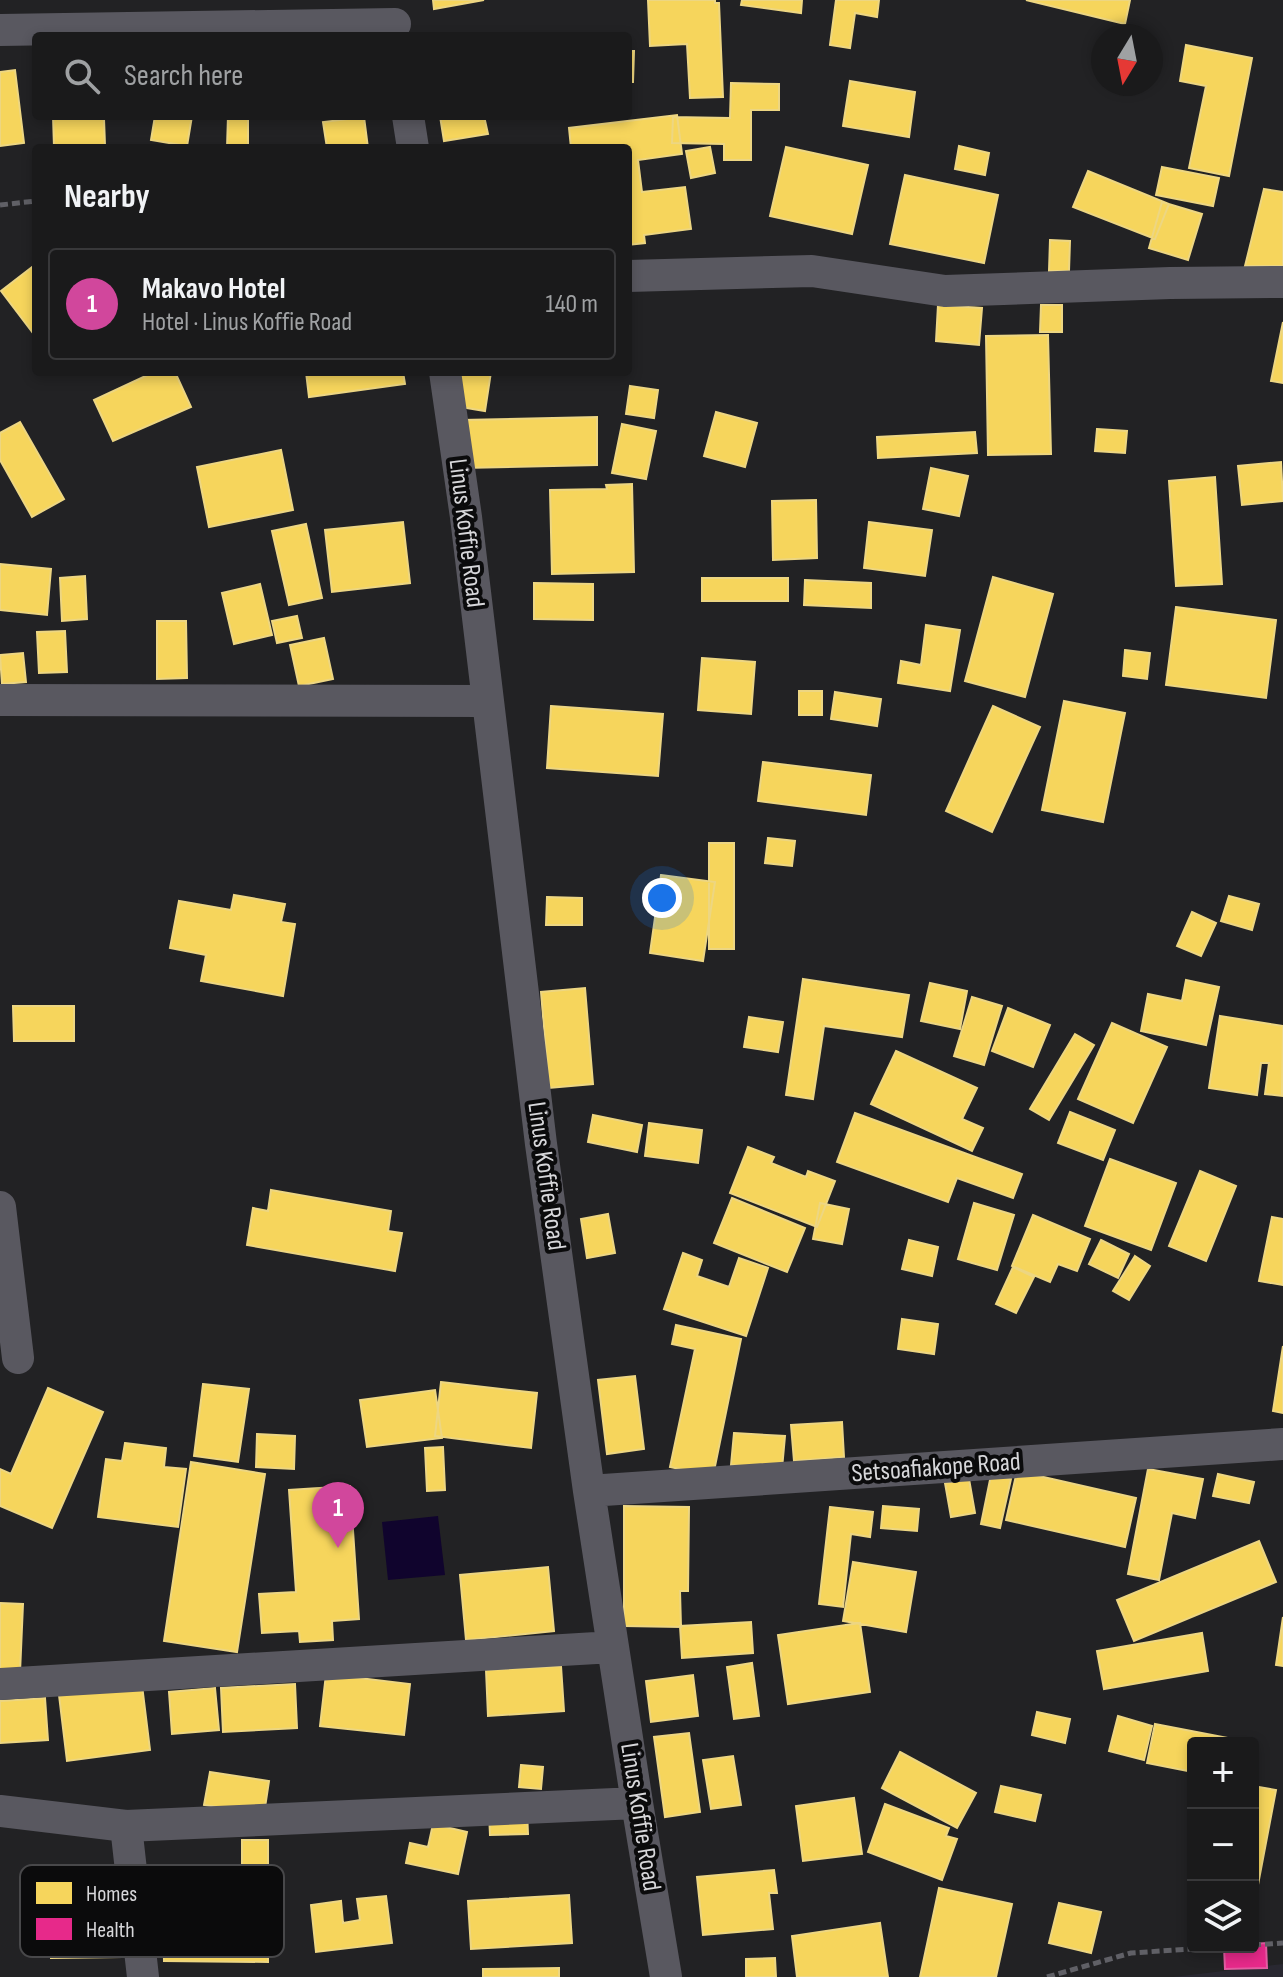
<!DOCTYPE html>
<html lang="en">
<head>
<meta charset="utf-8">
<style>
	:root { --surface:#1a1a1b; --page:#232324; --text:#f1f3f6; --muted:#9fa1a3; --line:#38383a; --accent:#d93025 }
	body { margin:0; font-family:"Sofia Sans Condensed",sans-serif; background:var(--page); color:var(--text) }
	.controls { position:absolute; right:24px; bottom:24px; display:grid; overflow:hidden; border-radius:8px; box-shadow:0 4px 12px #0003 }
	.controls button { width:72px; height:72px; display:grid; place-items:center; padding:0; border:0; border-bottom:2px solid var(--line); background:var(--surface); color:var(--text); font:40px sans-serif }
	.compass { position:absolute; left:1091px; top:24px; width:72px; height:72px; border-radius:50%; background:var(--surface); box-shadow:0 4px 12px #0003; rotate:190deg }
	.you { position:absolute; left:662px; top:898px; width:28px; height:28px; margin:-20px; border:6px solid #fff; border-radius:50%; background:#1a73e8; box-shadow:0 0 0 12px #1a73e833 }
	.badge { display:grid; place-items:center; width:52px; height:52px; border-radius:50%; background:var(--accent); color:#fff; font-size:26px; font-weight:700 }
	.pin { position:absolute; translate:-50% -66px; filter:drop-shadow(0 2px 4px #0008) }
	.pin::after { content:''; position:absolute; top:42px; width:28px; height:24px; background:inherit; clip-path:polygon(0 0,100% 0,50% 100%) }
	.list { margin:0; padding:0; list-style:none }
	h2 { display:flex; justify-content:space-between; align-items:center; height:104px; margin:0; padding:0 32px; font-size:34px }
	h2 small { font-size:26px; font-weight:400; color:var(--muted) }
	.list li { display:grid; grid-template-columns:52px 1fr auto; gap:24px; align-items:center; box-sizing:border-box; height:112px; margin:0 16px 16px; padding:0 16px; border:2px solid var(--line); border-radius:8px }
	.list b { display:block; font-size:30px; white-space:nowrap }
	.list p { margin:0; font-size:26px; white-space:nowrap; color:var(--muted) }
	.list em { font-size:26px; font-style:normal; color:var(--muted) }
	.icon { flex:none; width:44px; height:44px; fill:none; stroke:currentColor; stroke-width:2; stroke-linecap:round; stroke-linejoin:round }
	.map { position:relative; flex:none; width:1283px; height:1977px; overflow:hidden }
	.search { position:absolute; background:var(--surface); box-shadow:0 4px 12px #0003; left:32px; top:32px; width:600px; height:88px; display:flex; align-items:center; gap:20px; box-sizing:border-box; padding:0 28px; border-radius:8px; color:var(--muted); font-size:30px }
	.panel { position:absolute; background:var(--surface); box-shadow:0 4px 12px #0003; left:32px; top:144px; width:600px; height:232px; border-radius:8px }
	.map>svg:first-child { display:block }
	.built { fill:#292831 }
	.water { fill:#10042d }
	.homes { fill:#f6d55c; stroke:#edd682; stroke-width:2 }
	.health { fill:#e7298a; stroke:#e25da2; stroke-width:2 }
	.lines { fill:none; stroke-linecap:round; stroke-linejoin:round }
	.path { stroke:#606066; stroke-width:5; stroke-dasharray:8 4; stroke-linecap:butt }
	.street { stroke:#595860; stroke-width:32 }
	.labels { text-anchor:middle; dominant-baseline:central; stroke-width:8; stroke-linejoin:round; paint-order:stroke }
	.street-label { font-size:26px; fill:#d7d7da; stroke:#0b0b0c }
	.key { fill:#0b0b0c; stroke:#48484a; stroke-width:2 }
	.key-label { font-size:22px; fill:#d7d7da }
</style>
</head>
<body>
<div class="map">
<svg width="1283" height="1977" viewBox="0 0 1283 1977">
	<rect width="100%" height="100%" fill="#222224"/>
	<path class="built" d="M1283,1964V1977H1173Z"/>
	<path class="water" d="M438,1516L445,1575L388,1580L382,1522Z"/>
	<path class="homes" d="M433,0H484L434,9Z
		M648,0H715V3H719L723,97L690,98L687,44L650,46Z
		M742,0H802L801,13L741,5Z
		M836,0H879L877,17L855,13L850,48L830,45Z
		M1026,0H1130L1125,24Z
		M1186,45L1252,58L1229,176L1189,168L1206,86L1180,81Z
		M628,51H634L633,82H628Z
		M15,70L24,143L0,146V72Z
		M850,81L915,92L909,137L843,126Z
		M731,83L779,84V110H751V160H724V144L672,143L673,117L730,118Z
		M677,115L682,154L638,160L642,192L685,187L691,229L644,235L645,243L628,245V148H571L569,128Z
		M53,116H82V119H104L105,145L54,147Z
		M155,116H192L187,146L151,140Z
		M228,116H248V148H227Z
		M440,116H484L488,134L444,141Z
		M364,117L368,148H327L323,122Z
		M959,146L989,153L985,175L955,169Z
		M710,147L715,173L691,178L686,151Z
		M786,147L868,165L852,234L770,216Z
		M1162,167L1219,178L1213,206L1156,195Z
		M1088,171L1169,204L1155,239L1073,207Z
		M905,175L998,195L984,263L890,244Z
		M1264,189L1283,192V266H1245Z
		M1162,202L1202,214L1188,260L1149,248Z
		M1050,240L1070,241L1069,271H1049Z
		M36,264V337L1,291Z
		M938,305L982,308L979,345L936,341Z
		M1041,305H1062V332H1040Z
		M1283,322V383L1271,381Z
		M1048,335L1051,454L988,455L986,336Z
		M154,372H175L191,407L113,441L94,400Z
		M306,372H403L405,384L309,397Z
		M459,372H491L485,411L454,406Z
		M630,386L658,390L654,418L626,414Z
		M716,412L757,423L745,467L704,456Z
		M597,417V465L463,468L462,420Z
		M20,422L64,499L32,517L0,460V433Z
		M622,424L656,431L646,479L612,473Z
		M1097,429L1127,431L1125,453L1095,451Z
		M975,432L977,453L878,458L877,437Z
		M281,450L293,510L209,527L197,467Z
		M1281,462L1283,501L1242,505L1238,466Z
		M931,468L968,476L959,516L923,509Z
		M1215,477L1222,584L1176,586L1169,481Z
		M632,484L634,572L552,574L550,490L607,489L606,485Z
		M816,500L817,558L773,560L772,501Z
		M403,522L410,583L332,592L325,530Z
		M869,522L932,530L925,576L864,568Z
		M306,524L322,598L289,605L272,531Z
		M0,564L51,569L47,615L0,610Z
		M85,576L87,619L62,621L60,578Z
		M993,577L1053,594L1025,697L965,681Z
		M702,578H788V601H702Z
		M805,580L871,583V608L804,605Z
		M534,583L593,584V620L534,619Z
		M260,584L272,635L234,644L222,593Z
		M1176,607L1276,620L1266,698L1166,685Z
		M297,616L302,638L277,643L272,621Z
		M157,621H186L187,678L157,679Z
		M926,625L960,630L950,691L898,683L901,661L921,665Z
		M65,631L67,672L39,673L37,632Z
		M324,638L333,679L299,686L290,645Z
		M1125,650L1150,653L1147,679L1123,676Z
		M23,653L26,682L2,684L0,655Z
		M702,658L755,662L751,714L698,710Z
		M799,691H822V715H799Z
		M835,692L881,699L877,726L831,719Z
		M1064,701L1125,713L1103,822L1042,810Z
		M551,706L663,714L658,776L547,768Z
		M993,706L1040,727L992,832L946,811Z
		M763,762L871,775L866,815L758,801Z
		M768,838L795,841L792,866L765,863Z
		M709,843H734V949H709Z
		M661,875L715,882L703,961L650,953Z
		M234,895L285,904L281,922L295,924L283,996L201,981L206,955L170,948L179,901L231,910Z
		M1229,896L1259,904L1252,930L1221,921Z
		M547,897L582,898V925H546Z
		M1192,912L1216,923L1201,956L1177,946Z
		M803,979L909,995L902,1037L824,1026L813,1099L786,1095Z
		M1186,980L1219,987L1206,1045L1141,1031L1148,994L1182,1001Z
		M930,983L967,991L960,1029L921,1021Z
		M585,988L593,1084L549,1088L541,992Z
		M972,997L1002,1006L984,1065L954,1056Z
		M13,1006H74V1041H14Z
		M1008,1008L1050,1025L1033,1067L992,1051Z
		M1220,1016L1283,1026L1282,1096L1265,1094L1269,1063H1261L1257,1095L1209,1088Z
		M749,1017L783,1022L778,1052L744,1047Z
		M1112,1023L1167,1047L1133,1123L1078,1099Z
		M1075,1034L1094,1045L1049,1120L1030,1109Z
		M896,1051L977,1088L962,1119L983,1128L972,1151L871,1104Z
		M1070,1112L1115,1130L1103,1160L1058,1143Z
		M855,1113L1022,1174L1013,1198L957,1178L948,1202L837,1162Z
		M593,1115L642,1125L637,1152L588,1142Z
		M649,1123L702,1130L698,1163L645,1156Z
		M748,1147L774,1157L771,1163L806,1177L808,1171L835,1181L817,1227L730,1193Z
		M1110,1159L1176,1183L1151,1250L1085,1226Z
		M1200,1171L1236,1186L1206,1261L1169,1246Z
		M271,1190L391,1211L388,1231L402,1233L395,1271L247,1245L253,1208L268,1211Z
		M732,1198L805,1228L787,1272L714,1243Z
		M820,1203L849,1209L842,1244L813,1239Z
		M974,1203L1014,1215L997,1270L958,1259Z
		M608,1214L615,1253L587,1258L581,1219Z
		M1033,1215L1090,1239L1077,1271L1058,1264L1050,1282L1012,1266Z
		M1272,1217L1283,1219V1285L1259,1281Z
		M909,1240L938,1247L932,1276L902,1269Z
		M1101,1240L1129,1254L1118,1278L1089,1264Z
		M683,1253L702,1260L697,1276L729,1287L739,1258L768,1268L746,1336L664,1309Z
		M1135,1256L1150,1266L1129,1300L1113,1291Z
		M1013,1267L1034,1277L1016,1313L996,1304Z
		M902,1319L938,1324L934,1354L898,1349Z
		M676,1325L741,1339L713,1476L670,1467L695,1349L672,1344Z
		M1283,1346V1413L1273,1411Z
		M635,1376L644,1449L607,1454L598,1380Z
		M441,1382L537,1393L531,1448L435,1436Z
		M203,1384L249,1389L238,1462L194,1456Z
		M48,1388L103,1412L52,1528L0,1506V1469L11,1474Z
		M435,1390L442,1438L367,1447L360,1400Z
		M842,1422L844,1457L794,1461L791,1425Z
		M734,1433L785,1436L782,1469L731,1465Z
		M257,1434L295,1436L294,1469L256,1467Z
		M125,1443L166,1448L164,1467L186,1469L178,1527L98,1517L106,1459L122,1461Z
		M443,1447L445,1490L427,1491L425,1448Z
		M191,1462L265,1474L237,1652L164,1641Z
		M1148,1469L1203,1479L1195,1518L1172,1513L1159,1580L1128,1574Z
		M1017,1471L1136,1498L1125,1547L1006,1520Z
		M1218,1474L1254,1482L1249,1503L1213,1496Z
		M991,1475L1011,1479L1000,1528L981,1524Z
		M969,1479L975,1513L951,1517L945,1483Z
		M350,1486L359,1619L332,1621L333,1640L300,1642L299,1631L262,1633L259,1594L296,1592L289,1490Z
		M624,1506L689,1507L688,1591H680L681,1627L624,1626Z
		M883,1506L919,1509L917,1531L881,1528Z
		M830,1507L873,1512L870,1537L851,1534L843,1607L819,1604Z
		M1259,1541L1276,1582L1134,1641L1117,1600Z
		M853,1562L916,1572L906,1632L843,1621Z
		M548,1567L554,1631L466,1640L460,1575Z
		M0,1603L23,1604L20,1673L0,1672Z
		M1283,1617V1666L1276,1665Z
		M751,1622L753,1653L682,1658L680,1626Z
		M860,1623L870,1692L788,1704L778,1635Z
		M1202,1633L1208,1671L1104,1689L1097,1651Z
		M752,1663L759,1716L734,1719L727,1667Z
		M561,1666L564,1711L488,1716L486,1670Z
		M326,1674L410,1684L404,1735L320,1726Z
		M693,1675L698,1716L651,1722L646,1681Z
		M295,1684L297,1728L223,1732L221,1688Z
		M142,1685L150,1750L67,1761L59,1695Z
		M215,1688L219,1730L172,1734L169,1692Z
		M45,1698L48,1740L0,1743V1701Z
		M1037,1712L1070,1719L1065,1743L1032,1735Z
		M1118,1716L1152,1726L1144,1760L1109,1751Z
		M1155,1724L1249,1742V1743H1193V1772L1147,1763Z
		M689,1733L700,1812L665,1817L654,1737Z
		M900,1752L976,1793L957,1828L882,1788Z
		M733,1756L741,1805L711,1809L703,1760Z
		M521,1765L543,1767L541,1789L519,1787Z
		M210,1772L269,1781L264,1814L204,1805Z
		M1001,1786L1041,1795L1035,1821L995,1812Z
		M1253,1786L1276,1790L1257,1890L1253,1889Z
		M854,1798L862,1854L803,1861L796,1806Z
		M885,1804L949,1828L946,1836L957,1839L942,1880L868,1852Z
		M527,1811L528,1834L490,1835L489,1813Z
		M433,1824L467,1832L458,1874L406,1863L410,1843L428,1847Z
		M242,1840H268V1962L164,1961L163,1912H242Z
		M774,1870L777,1893H769L773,1929L703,1935L697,1877Z
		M939,1888L1012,1904L996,1977H920Z
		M569,1895L572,1943L471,1949L468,1901Z
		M386,1896L392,1943L316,1952L311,1905L341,1901L343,1923L360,1920L357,1899Z
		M1059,1903L1101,1912L1091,1953L1049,1943Z
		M121,1914L122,1957L51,1958L50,1916Z
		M880,1923L888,1977H797L792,1936Z
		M775,1958L776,1977H746V1959Z
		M559,1968V1977H483V1969Z"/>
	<path class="health" d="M1266,1943L1267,1968L1225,1969L1224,1947H1253V1944Z"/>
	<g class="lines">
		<path class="path" d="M0,205L36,201
			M1253,1945L1283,1943
			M1047,1977L1131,1953L1221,1947"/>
		<path class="street" d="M0,30L395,24
			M408,116L413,148
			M628,276L812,271L945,291L1170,283L1283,282
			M445,372L466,517L541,1144L589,1491L637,1803L666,1977
			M0,700L487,701
			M0,1207L18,1358
			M589,1491L1283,1444
			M0,1684L613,1647
			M0,1811L126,1826L637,1803
			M126,1826L143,1977"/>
	</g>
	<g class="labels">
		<g class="street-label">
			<text transform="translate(466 533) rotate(83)">Linus Koffie Road</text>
			<text transform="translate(546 1176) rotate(82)">Linus Koffie Road</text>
			<text transform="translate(936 1468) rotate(-4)">Setsoafiakope Road</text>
			<text transform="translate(640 1817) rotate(81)">Linus Koffie Road</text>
		</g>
	</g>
	<rect x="20" y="1865" width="264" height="92" rx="12" class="key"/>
	<rect x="36" y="1882" width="36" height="22" fill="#f6d55c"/>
	<rect x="36" y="1918" width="36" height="22" fill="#e7298a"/>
	<g class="key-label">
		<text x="86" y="1901">Homes</text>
		<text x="86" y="1937">Health</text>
	</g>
</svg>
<div class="controls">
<button>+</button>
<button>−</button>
<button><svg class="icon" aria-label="layers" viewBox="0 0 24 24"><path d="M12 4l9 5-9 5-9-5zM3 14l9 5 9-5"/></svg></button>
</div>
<svg class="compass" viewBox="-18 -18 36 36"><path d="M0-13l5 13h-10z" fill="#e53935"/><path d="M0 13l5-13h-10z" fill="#9fa1a3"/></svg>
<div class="you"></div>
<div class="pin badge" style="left:338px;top:1548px;background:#d1479c">1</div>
<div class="search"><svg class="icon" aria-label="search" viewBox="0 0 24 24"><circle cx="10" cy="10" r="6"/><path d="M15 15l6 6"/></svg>Search here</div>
<section class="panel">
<h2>Nearby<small></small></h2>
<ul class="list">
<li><span class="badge" style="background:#d1479c">1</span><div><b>Makavo Hotel</b><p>Hotel · Linus Koffie Road</p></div><em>140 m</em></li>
</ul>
</section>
</div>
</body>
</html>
